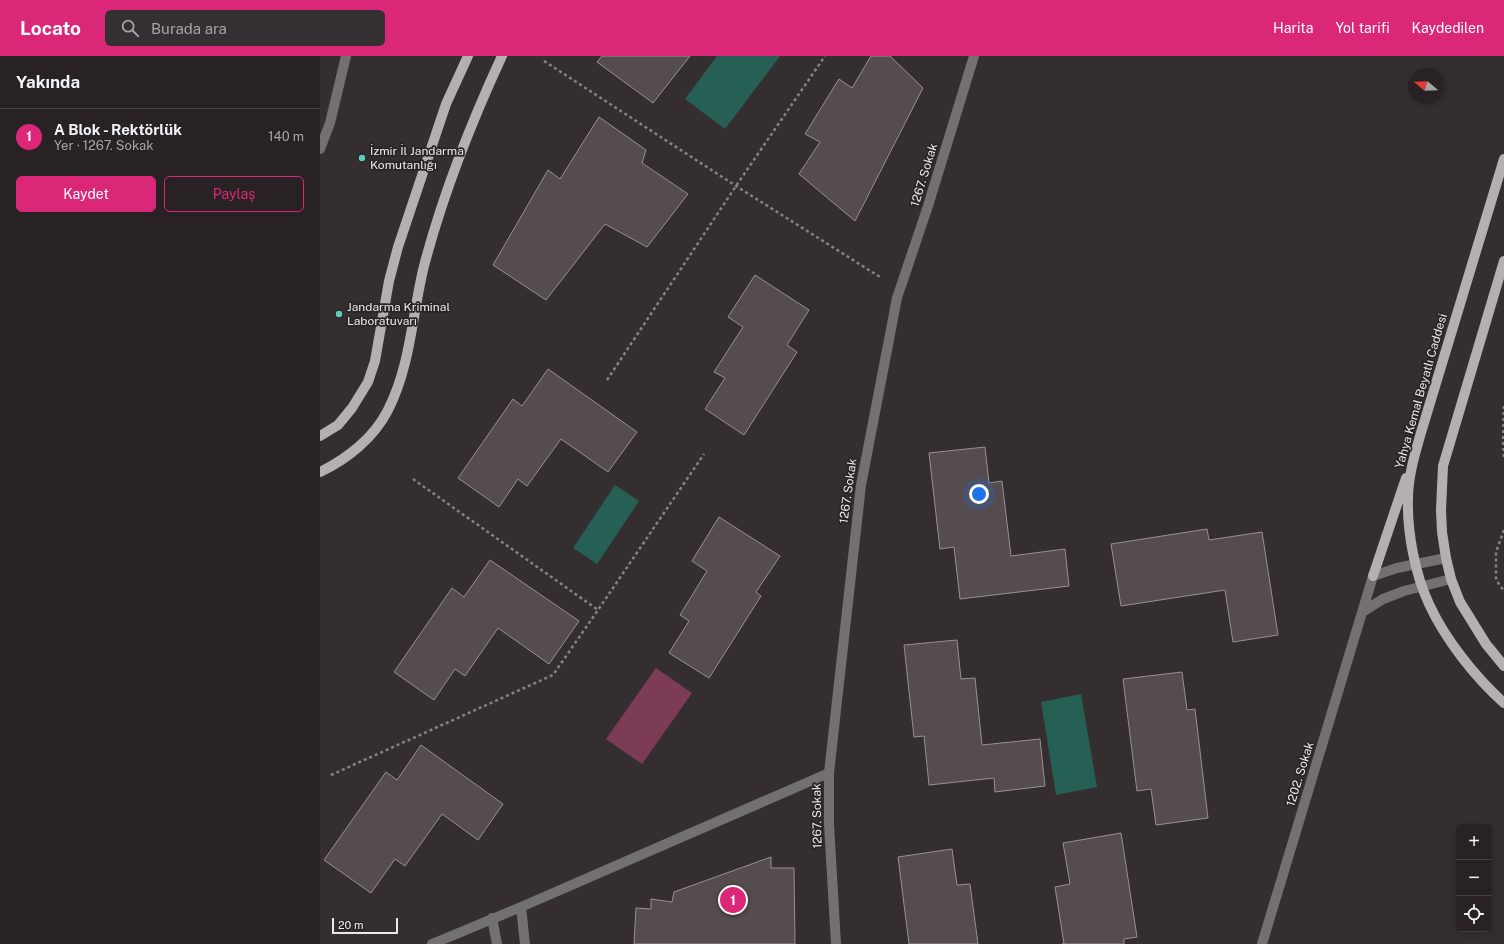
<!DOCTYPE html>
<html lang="tr">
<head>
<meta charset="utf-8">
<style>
	:root { --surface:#282224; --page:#342f31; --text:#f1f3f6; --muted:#a5a4a6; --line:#443f41; --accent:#db2777 }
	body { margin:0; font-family:"Public Sans",sans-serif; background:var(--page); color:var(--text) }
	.controls { position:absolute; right:12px; bottom:12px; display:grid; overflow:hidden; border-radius:6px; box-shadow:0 2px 10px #0003 }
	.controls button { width:36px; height:36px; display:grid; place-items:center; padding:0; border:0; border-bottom:1px solid var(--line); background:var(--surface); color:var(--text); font:20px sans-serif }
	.compass { position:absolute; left:1088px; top:12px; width:36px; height:36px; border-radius:50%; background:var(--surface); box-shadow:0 2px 10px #0003; rotate:289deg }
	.scale { position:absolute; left:12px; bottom:10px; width:66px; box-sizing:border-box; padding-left:4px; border:2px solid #ece8e9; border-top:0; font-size:11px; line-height:14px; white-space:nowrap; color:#ece8e9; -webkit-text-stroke:3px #2b2426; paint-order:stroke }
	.you { position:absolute; left:659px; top:438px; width:14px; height:14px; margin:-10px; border:3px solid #fff; border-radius:50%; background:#1a73e8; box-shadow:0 0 0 6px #1a73e833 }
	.badge { display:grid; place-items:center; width:26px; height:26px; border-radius:50%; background:var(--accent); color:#fff; font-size:13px; font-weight:700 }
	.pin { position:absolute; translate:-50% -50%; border:2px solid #fff; box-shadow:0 1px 4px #0006 }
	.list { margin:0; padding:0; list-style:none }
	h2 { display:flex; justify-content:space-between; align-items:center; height:52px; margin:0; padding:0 16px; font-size:17px }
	h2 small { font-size:13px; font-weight:400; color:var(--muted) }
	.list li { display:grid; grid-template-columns:26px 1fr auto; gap:12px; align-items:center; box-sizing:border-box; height:56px; padding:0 16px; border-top:1px solid var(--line) }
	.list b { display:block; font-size:15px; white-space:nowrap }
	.list p { margin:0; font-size:13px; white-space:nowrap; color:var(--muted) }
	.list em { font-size:13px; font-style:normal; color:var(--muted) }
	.actions { display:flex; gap:8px; padding:12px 16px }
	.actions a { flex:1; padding:9px 0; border:1px solid var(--accent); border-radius:6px; text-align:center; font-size:14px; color:var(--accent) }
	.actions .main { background:var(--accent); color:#fff }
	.icon { flex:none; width:22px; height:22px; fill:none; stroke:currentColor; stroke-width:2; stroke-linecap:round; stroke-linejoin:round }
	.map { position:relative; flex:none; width:1184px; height:888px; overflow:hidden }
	header { display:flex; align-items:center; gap:24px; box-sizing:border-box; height:56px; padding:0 20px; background:var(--accent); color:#fff }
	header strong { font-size:19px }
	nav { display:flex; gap:22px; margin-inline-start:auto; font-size:14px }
	.search { width:280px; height:36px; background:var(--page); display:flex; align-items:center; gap:10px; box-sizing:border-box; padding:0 14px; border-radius:6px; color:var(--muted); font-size:15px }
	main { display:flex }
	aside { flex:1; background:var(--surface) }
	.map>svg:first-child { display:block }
	.green { fill:#7c3c56 }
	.water { fill:#265f54 }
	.building { fill:#544c4f; stroke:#989093 }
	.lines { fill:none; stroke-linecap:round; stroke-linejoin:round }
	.path { stroke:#878283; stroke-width:2.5; stroke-dasharray:3 3; stroke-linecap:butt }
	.minor { stroke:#737071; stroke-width:10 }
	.major { stroke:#b6afb1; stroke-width:10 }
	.poi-dot { fill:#5eceb8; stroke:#2b2426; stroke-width:1.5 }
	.labels { text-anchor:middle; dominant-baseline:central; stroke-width:3.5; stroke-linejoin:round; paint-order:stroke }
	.poi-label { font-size:12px; fill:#ece8e9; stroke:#2b2426; text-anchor:start }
	.street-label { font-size:12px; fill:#ece8e9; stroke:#2b2426 }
</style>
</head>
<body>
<header>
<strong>Locato</strong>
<div class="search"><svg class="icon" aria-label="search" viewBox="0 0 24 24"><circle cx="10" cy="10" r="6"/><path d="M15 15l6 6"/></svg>Burada ara</div>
<nav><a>Harita</a><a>Yol tarifi</a><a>Kaydedilen</a></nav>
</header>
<main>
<aside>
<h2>Yakında<small></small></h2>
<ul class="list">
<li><span class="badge">1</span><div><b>A Blok - Rektörlük</b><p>Yer · 1267. Sokak</p></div><em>140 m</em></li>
</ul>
<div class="actions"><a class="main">Kaydet</a><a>Paylaş</a></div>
</aside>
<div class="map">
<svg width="1184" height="888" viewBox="0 0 1184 888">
	<rect width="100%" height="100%" fill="#352e30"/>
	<path class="green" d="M336,612L372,637L322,708L286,683Z"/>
	<path class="water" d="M397,0H460L405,73L365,43Z
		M295,429L319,445L277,508L253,492Z
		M761,638L777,731L736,739L721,646Z"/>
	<path class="building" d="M282,0H370L333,47L277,6Z
		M551,0H570L603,32L535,165L479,118L500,86L485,78L519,23L532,32Z
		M279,61L326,94L322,107L368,138L327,191L285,168L226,244L173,209L228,114L240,123Z
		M435,219L489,254L467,289L477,296L424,379L385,353L405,322L394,316L423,271L408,261Z
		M228,313L317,376L288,416L241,383L207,430L198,423L179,451L138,422L193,343L202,350Z
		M665,391L669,427L682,425L691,500L745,493L749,530L640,543L634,491L620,493L609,397Z
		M399,461L460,500L436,536L441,540L389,622L349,597L369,565L360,559L387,515L372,505Z
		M887,473L889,484L942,476L958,579L913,586L905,534L801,550L791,488Z
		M170,504L259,565L229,608L178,572L145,620L135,613L114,644L74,616L132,532L144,541Z
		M637,584L641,623L655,622L662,689L720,683L725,730L675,736L674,722L609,729L604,680L594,681L584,589Z
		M862,616L867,654L875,653L888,762L836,769L831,733L817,735L803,623Z
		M101,689L183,748L158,784L122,758L85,810L75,803L51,837L4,804L66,716L77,724Z
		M801,777L817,881L804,883V888H742H744L735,831L750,828L743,787Z
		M632,793L637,829L650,828L658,888H589L578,801Z
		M451,801V812H474L475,888H314L316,852L331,853V843L352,846L354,836Z"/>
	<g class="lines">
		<path class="path" d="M224,5L416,130L560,221
			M287,324L416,130L505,0
			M1184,350L1183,387L1184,401
			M93,423L278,554
			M1184,474L1176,496V524L1184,535
			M11,719L233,619L278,554L384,398"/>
		<path class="minor" d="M0,93L10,67L26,0
			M1044,555L1063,543L1084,535L1131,523
			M201,851L205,888
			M172,862L177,888
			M112,888L201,851L509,717
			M516,888L509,768V717L541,429L577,242L608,150L654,0
			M942,888L1053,520L1077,512L1126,502"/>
		<path class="major" d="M1184,103L1100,380C1094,401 1088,422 1088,443C1087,476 1095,518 1109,548C1125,583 1155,621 1184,647
			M1184,205L1123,410L1121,454L1122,476L1126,502L1131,523L1140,546L1166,588L1184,610
			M0,380L18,369L32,352L48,326L55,305L69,225L78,191L126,48L148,0
			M0,416C27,403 54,382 68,354C91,309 92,258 104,210C123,138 151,67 182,0
			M1053,520L1086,422"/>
	</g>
	<g class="poi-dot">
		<circle cx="42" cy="102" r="4"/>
		<circle cx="19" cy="258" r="4"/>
	</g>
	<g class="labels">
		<g class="poi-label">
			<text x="50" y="95">İzmir İl Jandarma<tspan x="50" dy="14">Komutanlığı</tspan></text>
			<text x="27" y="251">Jandarma Kriminal<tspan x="27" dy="14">Laboratuvarı</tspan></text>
		</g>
		<g class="street-label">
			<text transform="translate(604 119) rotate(-73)">1267. Sokak</text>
			<text transform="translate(1101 335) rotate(-74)">Yahya Kemal Beyatlı Caddesi</text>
			<text transform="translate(528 435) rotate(-82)">1267. Sokak</text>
			<text transform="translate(980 718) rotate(-73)">1202. Sokak</text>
			<text transform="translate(497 760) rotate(-91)">1267. Sokak</text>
		</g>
	</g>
</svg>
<div class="controls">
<button>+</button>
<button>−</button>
<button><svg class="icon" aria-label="locate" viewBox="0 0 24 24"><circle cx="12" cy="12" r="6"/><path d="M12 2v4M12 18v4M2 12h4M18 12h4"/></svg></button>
</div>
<svg class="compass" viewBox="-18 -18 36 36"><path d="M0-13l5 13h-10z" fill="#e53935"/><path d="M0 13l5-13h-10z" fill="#a5a4a6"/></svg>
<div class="scale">20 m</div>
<div class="you"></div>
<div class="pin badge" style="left:413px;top:844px">1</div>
</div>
</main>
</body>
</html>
